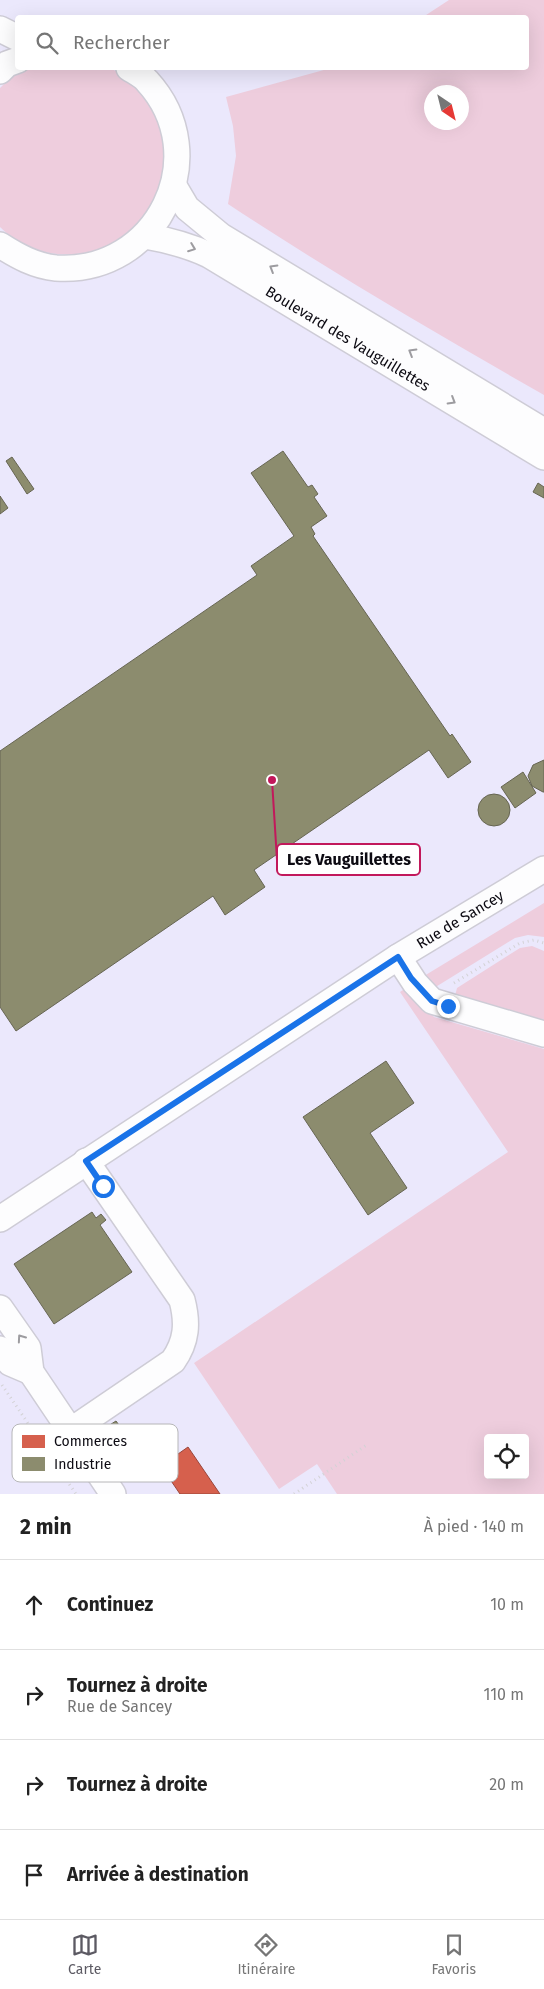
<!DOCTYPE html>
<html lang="fr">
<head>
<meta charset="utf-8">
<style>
	:root { --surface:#fff; --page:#f6f6f6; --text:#222; --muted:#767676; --line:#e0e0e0; --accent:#5c5a63 }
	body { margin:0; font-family:"Fira Sans",sans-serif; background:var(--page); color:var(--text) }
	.controls { position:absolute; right:15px; bottom:15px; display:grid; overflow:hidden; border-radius:5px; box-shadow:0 5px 20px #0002 }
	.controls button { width:45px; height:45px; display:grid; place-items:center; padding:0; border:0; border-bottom:1px solid var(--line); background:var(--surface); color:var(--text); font:25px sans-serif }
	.compass { position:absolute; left:424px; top:85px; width:45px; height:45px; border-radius:50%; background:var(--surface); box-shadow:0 5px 20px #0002; rotate:145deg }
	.stop { position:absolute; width:15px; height:15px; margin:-11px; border:4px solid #1a73e8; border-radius:50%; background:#fff }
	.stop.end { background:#1a73e8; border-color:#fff; box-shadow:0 1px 5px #0008 }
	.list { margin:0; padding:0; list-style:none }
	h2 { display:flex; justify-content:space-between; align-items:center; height:65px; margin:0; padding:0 20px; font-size:21px }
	h2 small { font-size:16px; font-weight:400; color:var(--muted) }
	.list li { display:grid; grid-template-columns:32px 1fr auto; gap:15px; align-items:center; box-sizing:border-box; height:90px; padding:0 20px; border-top:1px solid var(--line) }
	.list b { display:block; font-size:19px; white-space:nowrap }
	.list p { margin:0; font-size:16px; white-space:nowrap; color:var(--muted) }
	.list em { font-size:16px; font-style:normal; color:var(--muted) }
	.icon { flex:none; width:28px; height:28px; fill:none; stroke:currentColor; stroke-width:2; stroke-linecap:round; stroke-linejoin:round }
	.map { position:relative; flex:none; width:544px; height:1494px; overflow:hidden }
	.search { position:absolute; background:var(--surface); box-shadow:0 5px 20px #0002; left:15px; right:15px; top:15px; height:55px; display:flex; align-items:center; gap:12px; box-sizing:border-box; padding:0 18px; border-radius:5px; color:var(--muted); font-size:19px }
	.sheet { height:425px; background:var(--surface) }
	nav { display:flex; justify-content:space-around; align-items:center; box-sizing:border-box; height:70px; border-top:1px solid var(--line); background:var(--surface); font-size:14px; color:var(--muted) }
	nav a { display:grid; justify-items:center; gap:2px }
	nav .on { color:var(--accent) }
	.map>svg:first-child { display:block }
	.built { fill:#ebe8fc; fill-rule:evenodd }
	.green { fill:#eecddd; fill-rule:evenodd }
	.shops { fill:#d6604d; stroke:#99463b }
	.industry { fill:#8c8c6e; stroke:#666552 }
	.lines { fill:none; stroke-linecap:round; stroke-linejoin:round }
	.minor-casing { stroke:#ceccd6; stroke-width:28 }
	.path { stroke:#d3d2d5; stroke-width:3; stroke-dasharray:1 4; stroke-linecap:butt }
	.minor { stroke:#fdfdfe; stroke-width:25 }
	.oneway { stroke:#9d9ca0 }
	.route { stroke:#1a73e8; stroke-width:6 }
	.labels { text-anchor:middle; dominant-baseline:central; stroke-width:5; stroke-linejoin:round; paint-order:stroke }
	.street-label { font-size:15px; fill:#0c0a12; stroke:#fff }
	.key { fill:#fff; stroke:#b6b6b8; stroke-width:1 }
	.key-label { font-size:14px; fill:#0c0a12 }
	.leader { fill:none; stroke:#c2185b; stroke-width:2 }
	.callout-dot { fill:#c2185b; stroke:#fff; stroke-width:2 }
	.callout { fill:#fff; stroke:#c2185b; stroke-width:2 }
	.callout-label { font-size:16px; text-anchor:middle; font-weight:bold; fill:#0c0a12 }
</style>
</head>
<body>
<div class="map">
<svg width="544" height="1494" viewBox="0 0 544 1494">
	<rect width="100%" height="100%" fill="#f2f0fa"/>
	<path class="built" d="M0,0H544V1494H0ZM18,18H526V68H18ZM432,92H462V122H432ZM488,1438H525V1475H488Z"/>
	<path class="green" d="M449,0H544V395C437,334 331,272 228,204L236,156L233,126L226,97L331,68H526V18L423,17ZM432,92H462V122H432Z
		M31,68C45,68 102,65 110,68C127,76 139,89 149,103C161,119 167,140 165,160C164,178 160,194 151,210C148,215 142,220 138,224C101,263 38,265 0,227V88L11,77Z
		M544,903V937L528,935L515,938L434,988L424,976Z
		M532,946L544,951V1022L455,996L457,988L520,948Z
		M406,988L434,1017L544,1049V1494H337L317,1464L279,1489L194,1363L508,1152L400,992ZM488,1438H525V1475H488Z"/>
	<path class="shops" d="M188,1447L220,1494H180L161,1466Z"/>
	<path class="industry" d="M283,451L308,487L312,485L318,494L314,497L327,516L311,527L315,534L313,536L450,736L452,734L471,762L448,778L429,750L254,870L265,887L225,915L213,896L16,1031L0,1007V751L257,575L251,566L294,536L251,473Z
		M12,457L34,489L27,494L6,461Z
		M538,483L544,487V498L533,492Z
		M0,496L8,508L0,514Z
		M544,760V792H543L532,786L528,776L533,765Z
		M523,772L536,793L515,808L501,787Z
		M478 810a16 16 0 1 1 32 0a16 16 0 1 1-32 0Z
		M386,1061L414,1103L370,1133L407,1188L368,1215L303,1117Z
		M92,1212L96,1218L101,1214L106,1220L100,1225L132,1272L54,1324L14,1264Z
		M116,1421L124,1432L116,1437L108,1426Z"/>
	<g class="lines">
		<g class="minor-casing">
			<g id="minor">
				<path d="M0,29L18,38"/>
				<path d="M0,71L7,64L18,60"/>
				<path d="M174,186L187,208L221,236L544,431"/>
				<path id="s1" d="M145,236C168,240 188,245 209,255L544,457"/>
				<path d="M0,245C17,256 35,266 56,268C157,275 216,156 147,81C143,76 135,72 129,68"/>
				<path d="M398,957L415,983L432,1001L544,1034"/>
				<path id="s2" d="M0,1219L398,957L544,869"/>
				<path d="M0,1308L28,1348L31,1372L113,1494"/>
				<path d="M0,1349L10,1363L31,1372"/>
				<path d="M70,1431L173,1361C187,1341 188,1323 182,1300L86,1161"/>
			</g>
		</g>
		<path class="path" d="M454,983L520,943L534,940L544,943
			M2,1385L76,1494
			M294,1494L368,1444"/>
		<use href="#minor" class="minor"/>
	</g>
	<defs><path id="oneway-chevron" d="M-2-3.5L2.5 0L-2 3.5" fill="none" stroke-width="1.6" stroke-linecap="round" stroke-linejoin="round" transform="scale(1.25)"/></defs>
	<g class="oneway">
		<use href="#oneway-chevron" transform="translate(192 248) rotate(21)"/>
		<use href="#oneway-chevron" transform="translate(273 268) rotate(-149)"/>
		<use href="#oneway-chevron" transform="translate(412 352) rotate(-149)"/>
		<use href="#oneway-chevron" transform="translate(452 401) rotate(31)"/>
		<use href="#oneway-chevron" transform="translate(21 1338) rotate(-125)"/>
	</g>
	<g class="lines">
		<path class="route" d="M103,1186L86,1161L398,957L411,978L432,1001L448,1006"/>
	</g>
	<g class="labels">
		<g class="street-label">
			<text stroke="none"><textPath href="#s1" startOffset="229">Boulevard des Vauguillettes</textPath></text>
			<text stroke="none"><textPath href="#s2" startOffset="549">Rue de Sancey</textPath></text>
		</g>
	</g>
	<rect x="12" y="1424" width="166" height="58" rx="8" class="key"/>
	<rect x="22" y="1435" width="23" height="13" fill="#d6604d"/>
	<rect x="22" y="1457" width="23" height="14" fill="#8c8c6e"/>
	<g class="key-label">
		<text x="54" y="1446">Commerces</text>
		<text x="54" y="1469">Industrie</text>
	</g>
	<path class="leader" d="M272 780L277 860"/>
	<circle class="callout-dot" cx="272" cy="780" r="5"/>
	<rect class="callout" x="277" y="844" width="143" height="31" rx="5"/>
	<g class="callout-label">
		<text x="349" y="865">Les Vauguillettes</text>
	</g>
</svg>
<div class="controls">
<button><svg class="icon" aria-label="locate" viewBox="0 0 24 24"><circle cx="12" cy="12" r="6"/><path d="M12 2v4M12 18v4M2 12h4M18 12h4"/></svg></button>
</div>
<svg class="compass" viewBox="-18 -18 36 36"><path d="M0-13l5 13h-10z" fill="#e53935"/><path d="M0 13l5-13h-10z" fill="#767676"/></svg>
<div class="stop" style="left:103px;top:1186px"></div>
<div class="stop end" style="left:448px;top:1006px"></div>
<div class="search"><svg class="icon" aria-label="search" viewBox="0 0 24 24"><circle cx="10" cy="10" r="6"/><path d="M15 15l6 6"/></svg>Rechercher</div>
</div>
<section class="sheet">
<h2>2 min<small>À pied · 140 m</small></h2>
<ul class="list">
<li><svg class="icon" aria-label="ahead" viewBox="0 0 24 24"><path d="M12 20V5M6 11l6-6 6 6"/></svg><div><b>Continuez</b></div><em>10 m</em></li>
<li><svg class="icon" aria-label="right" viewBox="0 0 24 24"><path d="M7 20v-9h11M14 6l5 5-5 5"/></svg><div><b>Tournez à droite</b><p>Rue de Sancey</p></div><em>110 m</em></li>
<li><svg class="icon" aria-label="right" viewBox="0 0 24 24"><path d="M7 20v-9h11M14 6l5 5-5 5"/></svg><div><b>Tournez à droite</b></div><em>20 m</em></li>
<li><svg class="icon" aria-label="arrive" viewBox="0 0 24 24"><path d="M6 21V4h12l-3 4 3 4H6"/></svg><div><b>Arrivée à destination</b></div></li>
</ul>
</section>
<nav>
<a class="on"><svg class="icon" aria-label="map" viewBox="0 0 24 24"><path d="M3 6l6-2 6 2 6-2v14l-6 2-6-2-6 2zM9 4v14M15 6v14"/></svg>Carte</a>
<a><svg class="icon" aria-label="directions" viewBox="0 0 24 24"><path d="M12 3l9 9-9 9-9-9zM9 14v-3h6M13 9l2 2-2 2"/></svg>Itinéraire</a>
<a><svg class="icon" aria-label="saved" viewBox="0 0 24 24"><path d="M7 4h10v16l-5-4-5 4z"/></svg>Favoris</a>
</nav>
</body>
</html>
